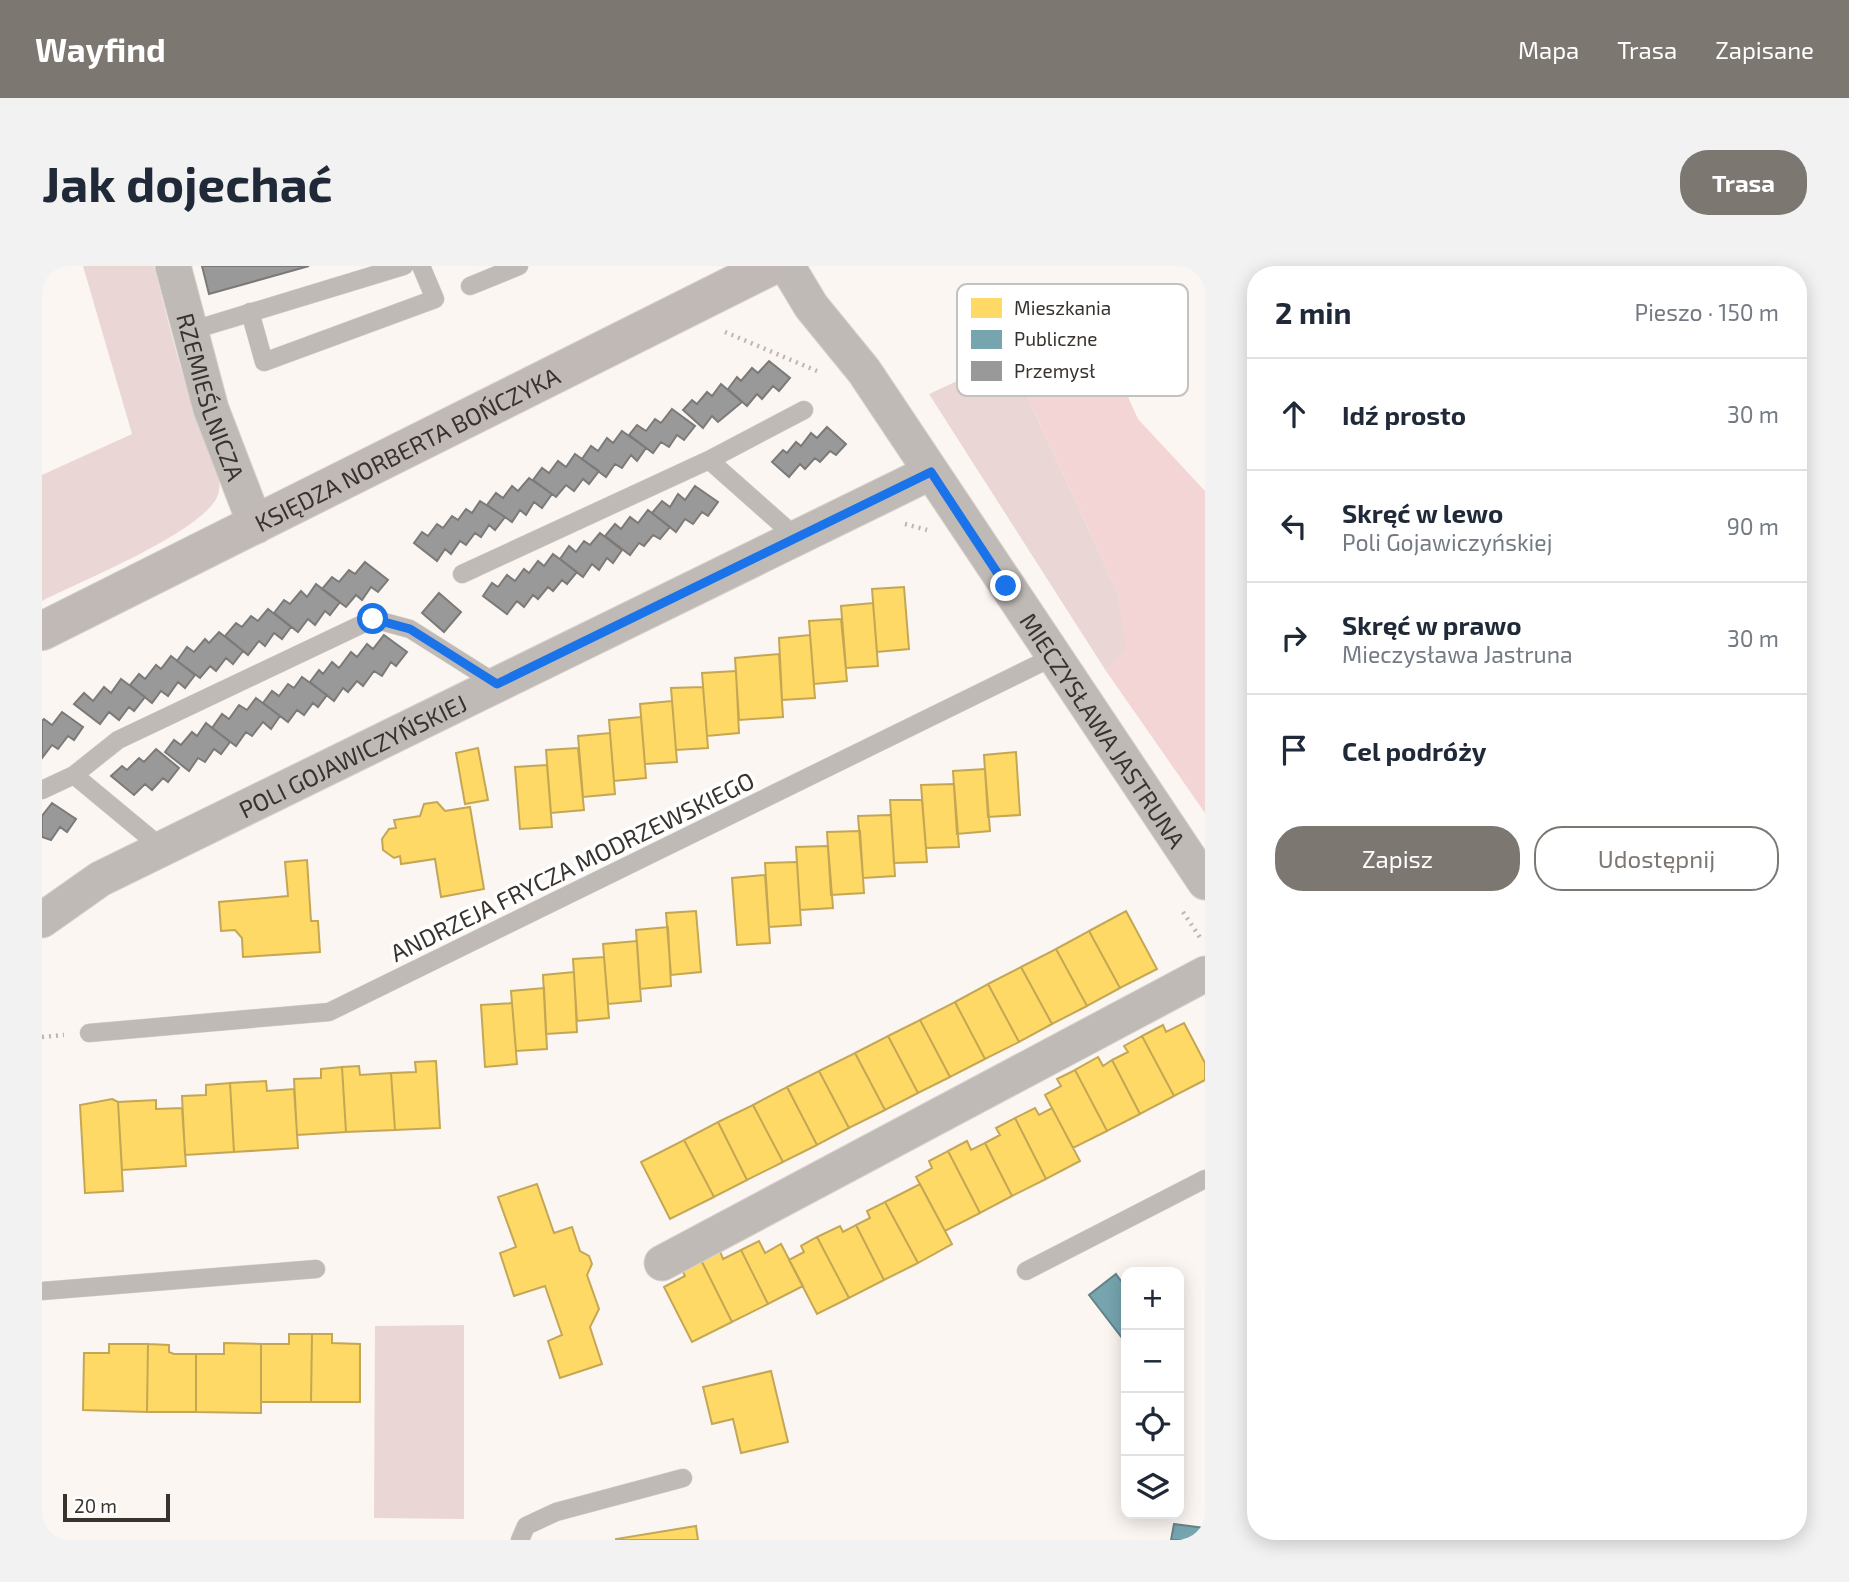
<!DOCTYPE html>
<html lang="pl">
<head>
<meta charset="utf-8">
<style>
	:root { --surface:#fff; --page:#f2f2f3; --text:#1f2937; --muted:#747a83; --line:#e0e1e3; --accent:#7d7772 }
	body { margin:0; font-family:"Exo 2",sans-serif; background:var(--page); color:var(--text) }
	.controls { position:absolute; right:21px; bottom:21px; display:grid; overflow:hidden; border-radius:14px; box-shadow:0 4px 18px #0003 }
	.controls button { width:63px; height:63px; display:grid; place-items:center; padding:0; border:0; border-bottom:2px solid var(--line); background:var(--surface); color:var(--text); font:35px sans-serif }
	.scale { position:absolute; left:21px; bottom:18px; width:107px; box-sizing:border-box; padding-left:7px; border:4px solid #39332e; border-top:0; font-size:19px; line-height:24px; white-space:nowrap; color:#39332e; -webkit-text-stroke:5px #fff; paint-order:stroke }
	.stop { position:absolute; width:21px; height:21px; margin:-16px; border:5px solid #1a73e8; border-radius:50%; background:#fff }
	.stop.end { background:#1a73e8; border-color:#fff; box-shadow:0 2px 7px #0008 }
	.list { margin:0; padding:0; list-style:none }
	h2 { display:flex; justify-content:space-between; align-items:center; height:91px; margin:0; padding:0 28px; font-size:30px }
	h2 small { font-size:23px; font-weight:400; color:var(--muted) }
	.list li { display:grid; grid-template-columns:46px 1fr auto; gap:21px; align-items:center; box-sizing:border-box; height:112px; padding:0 28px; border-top:2px solid var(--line) }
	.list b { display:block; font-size:26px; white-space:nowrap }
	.list p { margin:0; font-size:23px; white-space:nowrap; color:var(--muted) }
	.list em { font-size:23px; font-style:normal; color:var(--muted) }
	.actions { display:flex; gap:14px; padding:21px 28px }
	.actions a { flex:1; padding:16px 0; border:2px solid var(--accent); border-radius:28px; text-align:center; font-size:24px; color:var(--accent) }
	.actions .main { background:var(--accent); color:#fff }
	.icon { flex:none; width:38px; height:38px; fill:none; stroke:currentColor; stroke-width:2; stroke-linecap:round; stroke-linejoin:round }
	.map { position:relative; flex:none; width:1163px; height:1274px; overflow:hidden; border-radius:28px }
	header { display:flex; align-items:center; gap:42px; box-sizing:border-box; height:98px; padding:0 35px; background:var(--accent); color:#fff }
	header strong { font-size:33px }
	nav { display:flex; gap:38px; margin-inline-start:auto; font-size:24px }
	.intro { display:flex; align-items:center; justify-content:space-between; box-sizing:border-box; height:168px; padding:0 42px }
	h1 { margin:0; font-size:49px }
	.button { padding:18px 32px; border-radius:28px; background:var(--accent); color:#fff; font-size:24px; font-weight:700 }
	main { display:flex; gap:42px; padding:0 42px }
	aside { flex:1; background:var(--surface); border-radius:28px; box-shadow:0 4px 18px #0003 }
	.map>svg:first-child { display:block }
	.green { fill:#ead6d5 }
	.forest { fill:#f3d5d6 }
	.homes { fill:#ffd966; stroke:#c4a755; stroke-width:2 }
	.public { fill:#76a5af; stroke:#648388; stroke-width:2 }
	.industry { fill:#999; stroke:#7c7a79; stroke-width:2 }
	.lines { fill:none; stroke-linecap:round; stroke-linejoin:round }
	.lane-casing { stroke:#d7d3cf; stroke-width:19 }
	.street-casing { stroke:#d7d3cf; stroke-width:37 }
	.secondary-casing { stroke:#d7d3cf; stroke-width:40 }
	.path { stroke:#bcb6b4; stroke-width:4.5; stroke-dasharray:2 5; stroke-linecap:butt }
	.lane { stroke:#c0bab6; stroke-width:18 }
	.street { stroke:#c0bab6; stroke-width:35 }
	.secondary { stroke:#c0b9b5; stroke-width:38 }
	.route { stroke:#1a73e8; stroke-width:9 }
	.labels { text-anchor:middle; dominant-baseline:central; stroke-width:7; stroke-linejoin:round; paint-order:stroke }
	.street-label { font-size:24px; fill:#39332e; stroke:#fff }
	.key { fill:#fff; stroke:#c4c2c0; stroke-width:2 }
	.key-label { font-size:19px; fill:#39332e }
</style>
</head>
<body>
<header>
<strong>Wayfind</strong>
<nav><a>Mapa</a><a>Trasa</a><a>Zapisane</a></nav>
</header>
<div class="intro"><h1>Jak dojechać</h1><a class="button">Trasa</a></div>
<main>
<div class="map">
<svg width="1163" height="1274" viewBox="0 0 1163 1274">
	<rect width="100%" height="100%" fill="#fbf6f1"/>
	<path class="green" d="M41,0H112C127,59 141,117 162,174C168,189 182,212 176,229C163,265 37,316 0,335V209L90,168Z
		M967,91L1075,325L1085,382L1064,405L887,128Z
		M422,1059V1253L332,1252L333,1060Z"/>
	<path class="forest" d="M1050,52L1096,153L1163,225V547L1064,405L1084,382L1075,325L967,91Z"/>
	<path class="homes" d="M862,321L867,383L835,386L830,323Z
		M831,337L836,400L804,402L799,340Z
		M799,353L805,415L772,418L767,355Z
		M768,369L773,432L740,434L737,372Z
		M737,388L741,451L697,454L693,392Z
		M694,405L697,467L665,470L660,407Z
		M661,421L666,482L634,484L629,422Z
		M630,435L635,496L603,498L598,438Z
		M599,451L604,512L572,515L567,454Z
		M568,467L573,528L541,531L536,470Z
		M436,482L446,534L423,538L414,487Z
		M536,482L542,544L509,547L504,484Z
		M974,486L978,549L946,551L942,489Z
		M505,499L510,561L478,563L473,501Z
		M943,503L948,565L915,568L911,505Z
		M912,518L917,581L884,582L879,519Z
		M848,534H880L885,596L852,597Z
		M395,536L403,545L428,541L442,623L399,631L393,593L359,598L358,590L352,592L341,584L340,573L347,563L354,562L352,554L378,550L382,538Z
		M849,549L853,610L821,612L816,550Z
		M818,565L822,627L789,629L785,566Z
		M786,580L791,642L758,644L754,581Z
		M265,594L269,655H276L278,686L201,691L200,672L193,664L179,665L177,636L246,630L243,596Z
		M755,596L759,659L727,661L723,597Z
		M723,609L728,677L695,679L690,612Z
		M654,645L659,706L629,709L624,647Z
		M1084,645L1115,703L1078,722L1047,665Z
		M626,661L629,720L598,723L594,664Z
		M1047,665L1078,722L1045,740L1014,683Z
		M595,675L599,735L566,738L561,678Z
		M1014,683L1045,740L1010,758L979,701Z
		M562,691L567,752L535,755L531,693Z
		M979,701L1010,758L977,776L946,718Z
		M532,706L535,766L504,768L501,709Z
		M946,718L977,776L943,793L913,736Z
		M502,722L505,783L474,785L469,725Z
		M913,736L943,793L908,811L878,754Z
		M470,737L475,798L443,801L439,739Z
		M878,754L908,811L876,827L846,770Z
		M1142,757L1163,797V814L1132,830L1100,770L1121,759L1124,766Z
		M846,770L876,827L843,844L813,787Z
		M1100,770L1132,830L1098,848L1070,794L1086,786L1082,780Z
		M813,787L843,844L807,862L777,805Z
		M1056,791L1061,800L1070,794L1098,848L1065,865L1033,804Z
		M394,795L398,862L353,864L349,807L374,806L373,796Z
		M317,800L318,809L349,807L353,864L304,866L300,801Z
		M300,801L304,866L255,869L252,813L279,812V803Z
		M1033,804L1065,865L1031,882L1003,829L1019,820L1015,813Z
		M777,805L807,862L775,879L745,821Z
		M224,815L225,825L252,823L256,882L192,886L188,817Z
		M188,817L192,886L143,889L140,830L164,829V819Z
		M745,821L775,879L741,896L711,839Z
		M70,833L76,836L81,925L43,927L38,839Z
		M114,834V843L140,842L144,900L80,904L76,836Z
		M711,839L741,896L705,914L676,856Z
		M993,842L997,849L1010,842L1038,895L1004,913L973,852Z
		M973,852L1004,913L970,930L943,877L958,869L954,862Z
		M676,856L705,914L672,931L642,874Z
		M642,874L672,931L628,953L599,896Z
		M925,875L929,884L943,877L970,930L938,947L906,885Z
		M906,885L938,947L903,965L874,911L890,902L887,895Z
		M495,918L512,967L530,961L538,985L547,990L550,998L545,1009L557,1043L548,1061L560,1098L518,1112L506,1075L520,1069L503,1020L472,1030L458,987L474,981L456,931Z
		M878,918L910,978L876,997L843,936Z
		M843,936L876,997L842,1014L814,959L828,952L825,945Z
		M814,959L842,1014L807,1032L775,971L798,960L801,966Z
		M775,971L807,1032L775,1048L747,994L762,986L759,980Z
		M717,975L723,987L739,978L761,1020L726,1038L699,984Z
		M699,984L726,1038L690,1056L659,994L678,985L681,993Z
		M659,994L690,1056L650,1076L622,1021L643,1010L640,1004Z
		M247,1068H270L269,1136H219V1078H247Z
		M270,1068H290V1077L318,1078V1136H269Z
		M182,1077L219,1078V1147L154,1146V1088H182Z
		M67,1078H106L105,1146L41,1144L42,1087H67Z
		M106,1078L127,1079V1086L132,1088H154V1146H105Z
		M729,1105L746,1176L699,1187L691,1153L670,1158L661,1121Z
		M654,1260L656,1274H574V1273Z"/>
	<path class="public" d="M1074,1008L1084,1022V1077L1047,1029Z
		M1132,1258L1163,1262V1274H1129Z"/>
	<path class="industry" d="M160,0H267L167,28Z
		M727,95L748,112L737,125L731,120L720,133L715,128L705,140L686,123L695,111L699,115L710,102L716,107Z
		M679,118L700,136L676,156L670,150L661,162L641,144L650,134L655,138L665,126L670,130Z
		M630,143L653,160L642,174L635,169L627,181L619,176L611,187L587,169L595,159L604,165L613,153L619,157Z
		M785,161L804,178L794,189L788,185L778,196L773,192L763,203L758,198L747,211L730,196L741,184L745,187L754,176L759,180L769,167L775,172Z
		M580,165L604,182L595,195L589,189L580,202L573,198L564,211L540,193L549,180L556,185L565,172L571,177Z
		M533,188L557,205L547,218L541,213L532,225L524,219L514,231L491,214L500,202L507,207L516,195L524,201Z
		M487,212L510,228L500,242L492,236L484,249L478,244L470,256L445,239L454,227L461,232L470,220L476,225Z
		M653,220L676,236L666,250L660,246L651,258L643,253L634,266L610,247L620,235L628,241L636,228L643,234Z
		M438,235L463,251L453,264L447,259L439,271L433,267L424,279L418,275L409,288L403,283L395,295L372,277L380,266L386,270L395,258L401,262L410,250L416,254L424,243L430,247Z
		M606,244L628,261L618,273L611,269L602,280L597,277L588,289L563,270L573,258L579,263L588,251L596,257Z
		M558,267L580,284L571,297L565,292L557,304L550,298L541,311L518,293L527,280L534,286L542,275L548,279Z
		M511,288L535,306L525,318L520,314L511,325L506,321L496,333L491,329L482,341L475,335L465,348L441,330L450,317L456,321L465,309L473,315L482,303L487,307L496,295L502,300Z
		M323,296L346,314L336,326L329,321L320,334L314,329L304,341L280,323L290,311L297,316L307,304L313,308Z
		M274,318L298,336L288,349L283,345L273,359L266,353L256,366L232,347L242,334L248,338L259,325L265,331Z
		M397,327L419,346L402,366L380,347Z
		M226,343L249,361L240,373L232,367L223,380L217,375L206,389L183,370L194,357L200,361L209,350L216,355Z
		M177,366L201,385L191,398L184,392L174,405L168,400L158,412L135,395L145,381L152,386L163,373L167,377Z
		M342,369L365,386L354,400L349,396L340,410L332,405L321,420L315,415L306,426L301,422L292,435L268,416L277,404L281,408L290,396L297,402L309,386L315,391L325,378L331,383Z
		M129,390L153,409L143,422L136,416L126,430L119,425L110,437L88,419L97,408L103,413L114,399L119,403Z
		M260,411L285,429L276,441L271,437L262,449L255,444L246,456L221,437L230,425L237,430L246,418L252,422Z
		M79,413L103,431L92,445L87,441L77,454L67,446L58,458L32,438L42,427L51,435L62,421L69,427Z
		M214,432L238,450L229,463L221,456L210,470L204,466L194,480L170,462L180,448L187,453L197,439L205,444Z
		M20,446L41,461L32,474L26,470L16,483L10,479L0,492V455L2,453L10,459Z
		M164,457L188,476L179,488L172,483L163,496L156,492L147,505L123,486L132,474L139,479L150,466L155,470Z
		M114,483L137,502L126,516L121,512L110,524L103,518L92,529L69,510L80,500L85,504L97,492L102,496Z
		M10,537L34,553L25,566L18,561L9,574L0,571V550Z"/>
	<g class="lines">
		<g class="lane-casing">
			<path id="lane" d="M428,20L477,0
				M208,46L222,96L393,33L379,0
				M148,65L362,0
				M667,194L762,144
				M420,308L667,194L755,272
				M32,509L76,474L331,353L368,363L455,418
				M0,524L32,509L120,582
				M47,767L287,746L1011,391
				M984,1005L1163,913
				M0,1025L274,1003
				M478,1274L484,1260L514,1246L641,1212"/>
		</g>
		<g class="street-casing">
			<g id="street">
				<path id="s1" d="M131,0L169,143L214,260"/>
				<path id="s2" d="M745,0L769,40L822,105L1163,616"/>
				<path id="s3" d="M0,654L58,613L889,206"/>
				<path d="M620,997L1163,708"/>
			</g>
		</g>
		<g class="secondary-casing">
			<g id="secondary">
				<path id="s4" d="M0,365L729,0"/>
			</g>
		</g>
		<path class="path" d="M683,66L775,105
			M863,258L885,264
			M1141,646L1159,673
			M0,771L22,769"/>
		<use href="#lane" class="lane"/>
		<use href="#street" class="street"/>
		<use href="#secondary" class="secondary"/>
	</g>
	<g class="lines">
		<path class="route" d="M331,353L368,363L455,418L889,206L964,320"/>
	</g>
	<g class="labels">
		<g class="street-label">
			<text stroke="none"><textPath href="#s1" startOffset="136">RZEMIEŚLNICZA</textPath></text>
			<text stroke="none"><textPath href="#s4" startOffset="408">KSIĘDZA NORBERTA BOŃCZYKA</textPath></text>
			<text stroke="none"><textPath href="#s2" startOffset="562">MIECZYSŁAWA JASTRUNA</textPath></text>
			<text stroke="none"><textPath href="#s3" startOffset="352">POLI GOJAWICZYŃSKIEJ</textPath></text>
			<text transform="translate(530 600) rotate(-26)">ANDRZEJA FRYCZA MODRZEWSKIEGO</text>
		</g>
	</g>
	<rect x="915" y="18" width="231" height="112" rx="10" class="key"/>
	<rect x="929" y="32" width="31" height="20" fill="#ffd966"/>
	<rect x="929" y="64" width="31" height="19" fill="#76a5af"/>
	<rect x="929" y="95" width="31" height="20" fill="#999"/>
	<g class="key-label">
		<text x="972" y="49">Mieszkania</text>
		<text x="972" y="80">Publiczne</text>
		<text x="972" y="112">Przemysł</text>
	</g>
</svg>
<div class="controls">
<button>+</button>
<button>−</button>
<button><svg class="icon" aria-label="locate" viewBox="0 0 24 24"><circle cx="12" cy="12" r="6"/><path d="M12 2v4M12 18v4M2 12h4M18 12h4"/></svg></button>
<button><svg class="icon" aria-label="layers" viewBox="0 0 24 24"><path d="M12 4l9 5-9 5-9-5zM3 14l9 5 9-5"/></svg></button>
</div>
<div class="scale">20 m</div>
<div class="stop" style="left:331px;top:353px"></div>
<div class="stop end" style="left:964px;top:320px"></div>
</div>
<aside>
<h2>2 min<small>Pieszo · 150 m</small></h2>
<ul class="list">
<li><svg class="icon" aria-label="ahead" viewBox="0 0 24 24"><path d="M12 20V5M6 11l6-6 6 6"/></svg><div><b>Idź prosto</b></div><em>30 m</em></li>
<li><svg class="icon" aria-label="left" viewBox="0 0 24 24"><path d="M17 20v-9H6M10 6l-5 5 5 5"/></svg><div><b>Skręć w lewo</b><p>Poli Gojawiczyńskiej</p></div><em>90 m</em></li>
<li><svg class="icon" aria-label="right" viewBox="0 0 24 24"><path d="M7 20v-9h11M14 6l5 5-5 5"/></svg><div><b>Skręć w prawo</b><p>Mieczysława Jastruna</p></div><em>30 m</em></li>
<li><svg class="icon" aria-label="arrive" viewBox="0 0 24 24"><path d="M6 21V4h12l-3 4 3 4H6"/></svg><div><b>Cel podróży</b></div></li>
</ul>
<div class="actions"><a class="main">Zapisz</a><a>Udostępnij</a></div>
</aside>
</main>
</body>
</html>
